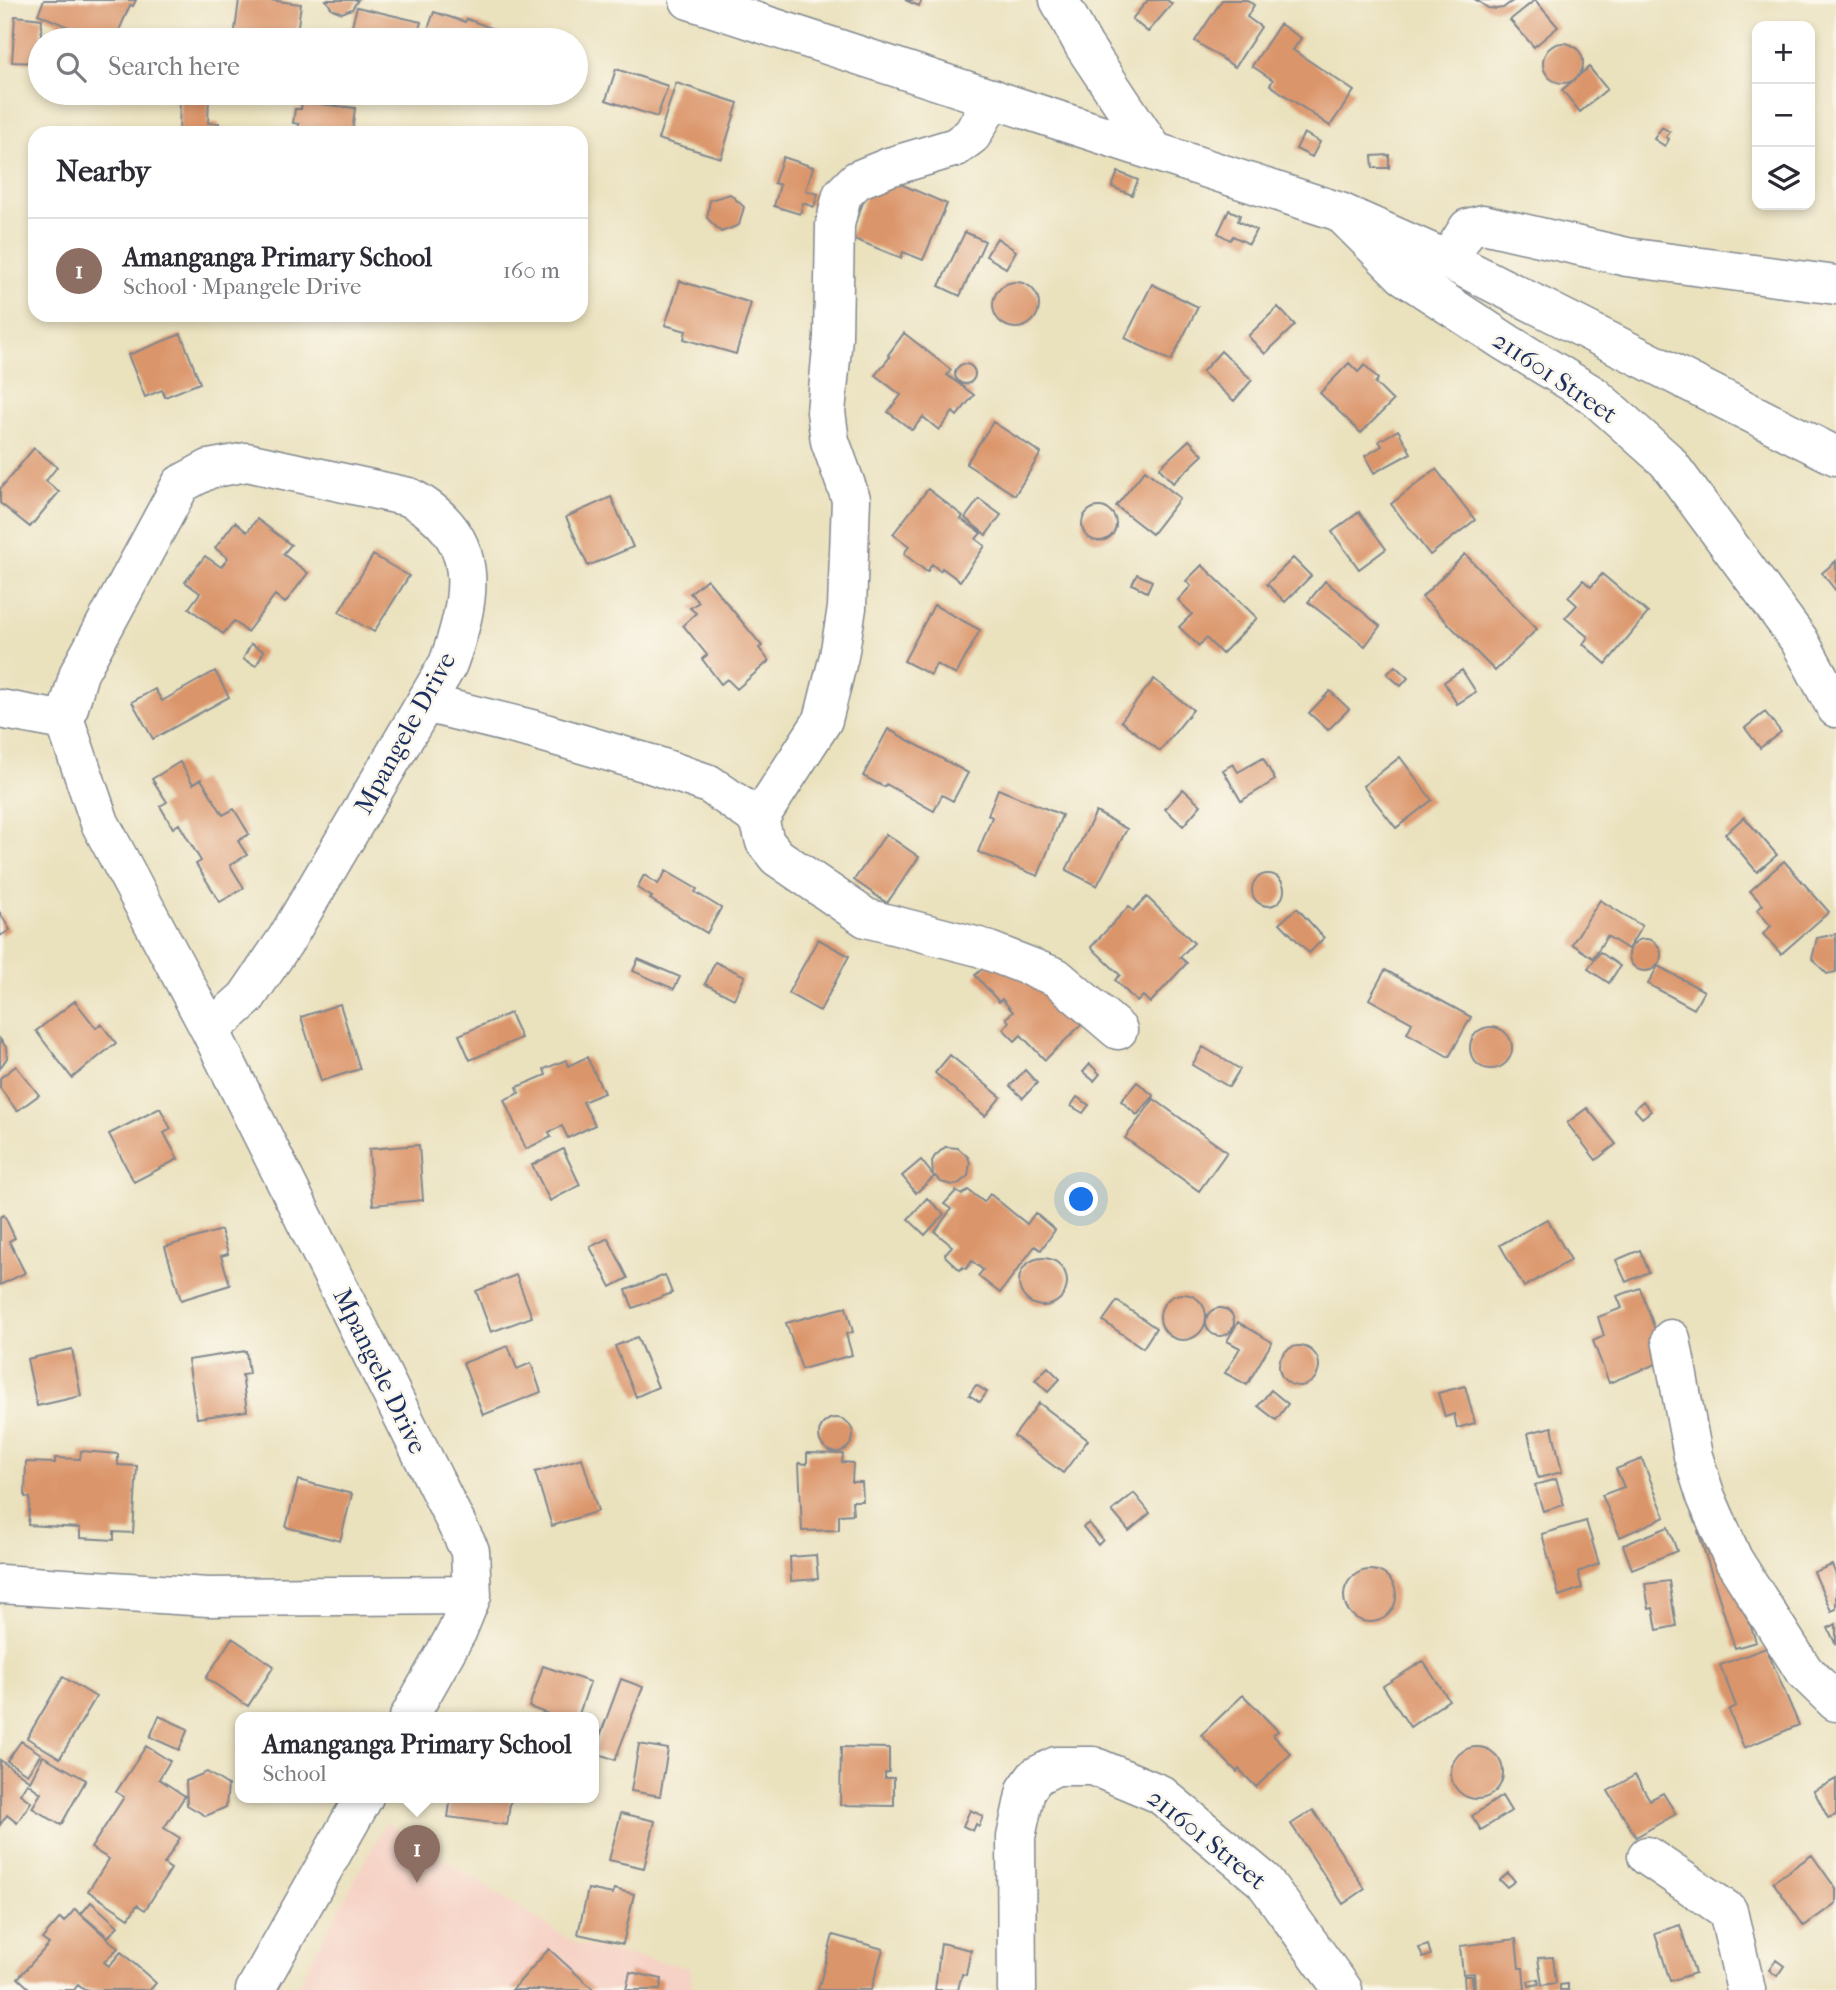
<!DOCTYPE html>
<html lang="en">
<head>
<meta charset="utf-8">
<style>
	:root { --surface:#fff; --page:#f2f2f3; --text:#2b2b33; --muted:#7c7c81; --line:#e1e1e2; --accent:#2563eb }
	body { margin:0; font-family:"IM FELL French Canon",serif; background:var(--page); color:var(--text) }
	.controls { position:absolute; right:21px; top:21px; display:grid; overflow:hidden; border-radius:14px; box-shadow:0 4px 10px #0003 }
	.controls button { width:63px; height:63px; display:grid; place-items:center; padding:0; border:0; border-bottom:2px solid var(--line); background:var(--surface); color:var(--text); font:35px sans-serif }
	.you { position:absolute; left:1082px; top:1200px; width:24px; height:24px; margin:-18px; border:5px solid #fff; border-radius:50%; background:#1a73e8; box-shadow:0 0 0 10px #1a73e833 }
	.badge { display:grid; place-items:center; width:46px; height:46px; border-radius:50%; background:var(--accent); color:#fff; font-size:23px; font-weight:700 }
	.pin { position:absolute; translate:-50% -58px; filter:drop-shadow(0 2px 4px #0008) }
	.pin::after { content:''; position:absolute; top:37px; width:24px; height:21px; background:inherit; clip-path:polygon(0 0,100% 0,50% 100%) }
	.popup { position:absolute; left:235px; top:1712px; width:364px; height:91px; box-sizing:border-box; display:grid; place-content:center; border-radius:14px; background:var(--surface); filter:drop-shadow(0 2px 5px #0005); font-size:23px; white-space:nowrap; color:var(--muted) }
	.popup b { font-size:26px; color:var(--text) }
	.popup::after { content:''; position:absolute; left:50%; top:100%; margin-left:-14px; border:14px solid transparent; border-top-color:var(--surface) }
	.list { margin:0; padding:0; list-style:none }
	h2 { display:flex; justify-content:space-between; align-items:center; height:91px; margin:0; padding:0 28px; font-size:30px }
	h2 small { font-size:23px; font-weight:400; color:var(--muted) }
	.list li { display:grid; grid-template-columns:46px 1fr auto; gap:21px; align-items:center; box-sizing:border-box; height:105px; padding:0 28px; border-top:2px solid var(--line) }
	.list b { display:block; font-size:26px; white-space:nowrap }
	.list p { margin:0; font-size:23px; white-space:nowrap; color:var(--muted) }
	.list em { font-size:23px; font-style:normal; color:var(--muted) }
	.icon { flex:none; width:38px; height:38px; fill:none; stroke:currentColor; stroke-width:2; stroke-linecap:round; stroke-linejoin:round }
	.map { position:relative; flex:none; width:1836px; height:1990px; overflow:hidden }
	.search { position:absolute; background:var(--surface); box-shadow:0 4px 10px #0003; left:28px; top:28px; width:560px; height:77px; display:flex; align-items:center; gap:18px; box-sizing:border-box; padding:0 24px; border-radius:38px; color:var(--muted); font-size:26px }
	.panel { position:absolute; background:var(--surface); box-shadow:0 4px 10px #0003; left:28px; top:126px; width:560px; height:196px; border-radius:21px }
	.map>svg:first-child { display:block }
	.built { fill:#f6d1c5 }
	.building { fill:#db956a }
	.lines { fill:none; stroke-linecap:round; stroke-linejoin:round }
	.minor-casing { stroke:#82888e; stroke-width:41 }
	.tertiary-casing { stroke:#82888e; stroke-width:41 }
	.minor { stroke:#fff; stroke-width:38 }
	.tertiary { stroke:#fff; stroke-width:38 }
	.labels { text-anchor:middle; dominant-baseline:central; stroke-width:5; stroke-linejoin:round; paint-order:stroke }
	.street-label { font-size:26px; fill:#1b2f5e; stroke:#fbf7ec }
</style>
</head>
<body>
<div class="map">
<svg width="1836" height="1990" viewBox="0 0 1836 1990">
	<rect width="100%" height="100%" fill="#fbf7ec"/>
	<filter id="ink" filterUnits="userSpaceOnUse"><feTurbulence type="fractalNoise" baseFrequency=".0143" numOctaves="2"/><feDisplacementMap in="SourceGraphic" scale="14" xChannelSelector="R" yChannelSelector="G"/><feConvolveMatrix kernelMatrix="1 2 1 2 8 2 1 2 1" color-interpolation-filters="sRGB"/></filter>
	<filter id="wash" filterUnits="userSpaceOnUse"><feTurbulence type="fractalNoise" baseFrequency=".00686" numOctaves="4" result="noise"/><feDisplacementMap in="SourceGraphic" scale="28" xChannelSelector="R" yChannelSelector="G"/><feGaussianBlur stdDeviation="1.57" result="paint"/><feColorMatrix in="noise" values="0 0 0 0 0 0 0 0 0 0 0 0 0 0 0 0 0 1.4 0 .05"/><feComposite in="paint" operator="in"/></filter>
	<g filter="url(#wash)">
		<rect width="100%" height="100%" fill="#eae1bd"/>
		<path class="built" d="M386,1822L576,1944L689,1968L692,1990H295Z"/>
		<g id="blocks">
			<path class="building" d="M44,0H136L133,6L130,5L115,40H84L87,35L38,14Z
				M239,0H269L301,4L296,40H251L234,38Z
				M326,0H358L352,9L342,13L332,9Z
				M905,0H922L919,6Z
				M1148,0H1167L1172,4L1148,32L1132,19Z
				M1222,0H1247L1254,5L1247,17L1261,27L1235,67L1195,41Z
				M1476,0H1514L1503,8L1496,9L1488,8Z
				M1535,0L1558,27L1534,47L1510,20Z
				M357,7L421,22L416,40H348Z
				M434,12L465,22L467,19L494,29L490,40H424Z
				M15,16L42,19L39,63L12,62Z
				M1280,24L1301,38L1293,50L1354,91L1330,126L1270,85L1273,80L1252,66Z
				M1543 63a20 20 0 1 1 40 0a20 20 0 1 1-40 0Z
				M1589,67L1607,89L1580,112L1562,90Z
				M616,69L668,86L657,117L606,100Z
				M676,83L738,103L721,158L658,139Z
				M180,95L209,96L208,123H219V129L246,130L245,133H179Z
				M302,102L355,108L352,133L323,130V133H298L299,124L293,123L295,109H301Z
				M1662,127L1670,132L1666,137L1669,139L1665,146L1654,139Z
				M1304,133L1320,142L1312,157L1296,149Z
				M1389,155V168H1373L1372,156Z
				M783,157L813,167L806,191L818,194L814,207L803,203L800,214L774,206L780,185L774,183Z
				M1118,172L1138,180L1132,195L1112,187Z
				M875,173L947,204L923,260L903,252L901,258L849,237Z
				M730,194L744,207L739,225L721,232L707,218L710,200Z
				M1229,210L1240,215L1238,221L1256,230L1249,244L1233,236L1230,240L1218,233Z
				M965,232L985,241L960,296L939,286Z
				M997,238L1016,251L1006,268L986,256Z
				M680,281L751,303L736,354L684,339L686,331L665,325Z
				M993 305a23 23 0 1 1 46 0a23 23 0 1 1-46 0Z
				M1152,284L1198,307L1171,361L1125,338Z
				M1278,307L1295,325L1265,354L1248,336Z
				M904,333L951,370L947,375L974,395L957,416L953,412L939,430L923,417L912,430L888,412L901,395L875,375L890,357L888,355Z
				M181,334L200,383L165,397L162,390L145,397L128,355Z
				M1221,351L1252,380L1234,401L1202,372Z
				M1349,363L1358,372L1365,365L1378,379L1375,383L1393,401L1361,433L1320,393Z
				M955 374a10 10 0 1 1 20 0a10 10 0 1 1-20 0Z
				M993,422L1041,453L1015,495L966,464Z
				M1398,430L1411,453L1374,473L1365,456L1382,446L1379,441Z
				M1189,440L1203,455L1173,483L1159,468Z
				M34,448L57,467L46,481L59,492L30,527L0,503V489Z
				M1436,469L1475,520L1430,555L1391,504Z
				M1145,470L1180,498L1152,534L1116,506Z
				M928,489L963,516L961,519L981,533L976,539L985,546L960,581L942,568L940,571L932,564L927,572L904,554L909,546L893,534Z
				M611,497L633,547L588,566L566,517Z
				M979,499L1001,515L986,535L965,518Z
				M1082 524a17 17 0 1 1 34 0a17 17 0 1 1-34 0Z
				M1359,512L1386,549L1359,569L1332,532Z
				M257,519L291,545L283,554L308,573L285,603L275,595L247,632L234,621L223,634L189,608L200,593L185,582L205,556L221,567L228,558L215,548L235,522L247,532Z
				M1465,554L1537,629L1495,671L1422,597Z
				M373,555L409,576L374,632L339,612Z
				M1293,558L1311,576L1285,602L1267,584Z
				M1836,561V591L1822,573Z
				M1202,565L1257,618L1222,654L1206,638L1199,646L1179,627L1192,614L1178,600L1191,586L1186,581Z
				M1137,574L1152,581L1147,592L1132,584Z
				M1602,574L1648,613L1606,664L1583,644L1588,637L1565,618L1577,605L1568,597L1583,580L1591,587Z
				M707,579L762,646L759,648L769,661L737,689L727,679L721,684L702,659L707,655L683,625L696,613L690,608L699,602L690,593Z
				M1325,581L1380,626L1365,646L1308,602Z
				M934,605L980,630L956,675L936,664L931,675L904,661Z
				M251,644L264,651L256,666L243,659Z
				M1395,666L1408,678L1401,686L1387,674Z
				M1462,670L1476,692L1457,704L1444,682Z
				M215,671L229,697L153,739L132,702L155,689L162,701Z
				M1154,679L1193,710L1160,751L1121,721Z
				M1330,691L1349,709L1328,730L1309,713Z
				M1765,712L1781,732L1760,748L1745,728Z
				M888,729L968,773L953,801L942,795L934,811L886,784L884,787L863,776Z
				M1400,757L1432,800L1396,828L1363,786Z
				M1263,758L1275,780L1241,801L1223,770L1233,764L1238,772Z
				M180,762L193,784L201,779L223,815L234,809L249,834L238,841L247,855L230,865L244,888L220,902L196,864L201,861L179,824L173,828L160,806L167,802L152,779Z
				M998,789L1062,815L1038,876L978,852L992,817L988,815Z
				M1183,789L1201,805L1183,826L1165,809Z
				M1096,812L1127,829L1097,886L1066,870Z
				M1744,817L1777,855L1757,872L1725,834Z
				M886,834L919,857L887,903L854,880Z
				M1784,861L1829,912L1781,954L1763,934L1771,926L1757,910L1763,905L1750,891Z
				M666,871L697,889L695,892L721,908L707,933L650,899L652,897L637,888L644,875L658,884Z
				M1252 890a16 16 0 1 1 32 0a16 16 0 1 1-32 0Z
				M1147,897L1194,943L1180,957L1187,963L1150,1003L1143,996L1137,1002L1115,980L1120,975L1091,947L1129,906L1133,911Z
				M1600,900L1642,926L1628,949L1607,936L1593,958L1572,944Z
				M1297,908L1324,938L1309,953L1280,923Z
				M0,913L10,930L0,936Z
				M1836,934V972L1827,974L1812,959L1817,938Z
				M818,939L849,956L820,1011L788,993Z
				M1629 955a16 16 0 1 1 32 0a16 16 0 1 1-32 0Z
				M1600,952L1620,966L1609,983L1588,969Z
				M998,956L1028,974L1087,1019L1045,1060L1021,1035L1015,1041L1003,1029L1009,1022L1006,1018L1013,1012L1002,999L999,1002L975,975Z
				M638,959L680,977L674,989L633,971Z
				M715,962L745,976L734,999L705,984Z
				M1658,966L1704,991L1694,1009L1648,984Z
				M1385,970L1471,1017L1449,1057L1407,1033L1412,1023L1369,999Z
				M75,1001L96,1028L101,1024L116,1043L72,1078L36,1031Z
				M340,1004L360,1069L321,1081L301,1017Z
				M510,1013L521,1038L470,1060L459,1035Z
				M1470 1048a21 21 0 1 1 42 0a21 21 0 1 1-42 0Z
				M0,1039L6,1047L7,1058L0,1068Z
				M1203,1047L1240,1069L1229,1087L1192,1065Z
				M950,1055L1001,1097L985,1116L935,1073Z
				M587,1057L604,1093L583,1102L595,1125L568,1138L562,1126L549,1132L551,1137L526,1149L504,1100L519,1093L517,1087L546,1075L544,1069L566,1060L568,1066Z
				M1090,1064L1100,1074L1094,1081L1083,1072Z
				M16,1066L39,1095L17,1111L0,1088V1078Z
				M1025,1070L1037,1083L1023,1098L1010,1086Z
				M1137,1082L1154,1096L1137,1115L1121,1101Z
				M1077,1097L1089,1105L1083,1113L1071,1106Z
				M1154,1099L1227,1152L1199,1191L1125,1138Z
				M1643,1101L1651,1111L1642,1118L1634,1109Z
				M160,1108L171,1129L164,1133L178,1159L134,1182L109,1134Z
				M1587,1108L1616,1144L1596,1160L1567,1123Z
				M419,1145L423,1200L373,1205L369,1149Z
				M945,1147L958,1148L968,1157L970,1163L968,1176L958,1184L952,1185L941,1182L935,1176L916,1193L902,1176L921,1160L933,1175L932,1161L935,1156Z
				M563,1149L580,1185L550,1201L532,1165Z
				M968,1190L984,1202L990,1194L1027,1224L1035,1213L1055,1230L1041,1250L1035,1246L1000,1293L978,1276L983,1270L972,1261L966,1269L963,1267L960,1270L946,1257L945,1254L952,1246L935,1232L951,1209L944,1204L956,1191L962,1195Z
				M927,1198L944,1214L925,1235L908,1219Z
				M4,1215L15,1238L9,1241L25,1273L0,1285V1217Z
				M1547,1219L1571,1260L1524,1287L1500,1245Z
				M221,1230L228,1254L221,1256L230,1285L181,1300L165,1247Z
				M608,1238L628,1278L611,1287L590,1247Z
				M1640,1250L1649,1272L1626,1282L1616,1260Z
				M1019 1282a24 24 0 1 1 48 0a24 24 0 1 1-48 0Z
				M516,1275L532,1317L491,1332L476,1291Z
				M665,1275L672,1293L633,1308L626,1290Z
				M1640,1288L1666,1360L1609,1383L1593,1341L1604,1336L1598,1317L1622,1308L1617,1296Z
				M1160 1317a23 23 0 1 1 46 0a23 23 0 1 1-46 0Z
				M1117,1301L1156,1328L1143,1348L1103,1321Z
				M846,1307L853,1332L846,1334L852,1355L802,1369L786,1323Z
				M1206 1322a14 14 0 1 1 28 0a14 14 0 1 1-28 0Z
				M1238,1322L1272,1342L1247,1385L1225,1373L1240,1348L1227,1341Z
				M637,1337L658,1387L636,1397L615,1346Z
				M508,1346L517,1369L531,1363L541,1392L483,1415L463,1363Z
				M1279 1366a20 20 0 1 1 40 0a20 20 0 1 1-40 0Z
				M72,1349L81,1396L37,1406L27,1359Z
				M246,1351L249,1374L242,1375L247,1411L197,1418L188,1360Z
				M1048,1367L1060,1379L1048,1392L1035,1380Z
				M976,1385L987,1392L980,1402L969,1395Z
				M1465,1386L1475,1423L1457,1428L1454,1414L1445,1417L1438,1393Z
				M1271,1390L1288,1404L1276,1420L1258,1406Z
				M1039,1403L1088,1440L1063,1473L1014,1436Z
				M819 1435a17 17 0 1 1 34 0a17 17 0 1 1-34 0Z
				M1552,1427L1562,1472L1538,1478L1528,1433Z
				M81,1451L118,1454V1465L137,1466L133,1533L114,1532V1540L80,1538V1528L28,1525L30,1498L25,1497L26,1462L55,1463V1458L80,1459Z
				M807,1453L843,1454L842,1462L853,1463L852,1482H862L863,1501H852L853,1514L839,1515V1530L802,1531L799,1463L807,1464Z
				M582,1458L598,1511L552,1526L535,1472Z
				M1642,1459L1665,1517L1620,1537L1602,1495L1624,1487L1616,1469Z
				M1556,1479L1564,1505L1543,1511L1535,1485Z
				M298,1480L352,1494L340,1541L286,1527Z
				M1134,1493L1150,1513L1129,1531L1112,1511Z
				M1586,1521L1599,1564L1578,1572L1582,1588L1559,1596L1542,1534Z
				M1089,1523L1103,1540L1098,1545L1083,1527Z
				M1717,1525L1756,1642L1735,1648L1698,1531Z
				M1668,1527L1677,1551L1632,1569L1623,1545Z
				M816,1555L818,1579L791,1581L790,1557Z
				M1832,1565L1836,1575V1609L1831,1611L1814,1572Z
				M1344 1596a26 26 0 1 1 52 0a26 26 0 1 1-52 0Z
				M1669,1581L1676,1626L1657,1630L1653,1608L1649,1609L1645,1584Z
				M1836,1624V1645L1828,1628Z
				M232,1638L274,1666L248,1706L206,1678Z
				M1766,1648L1799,1725L1744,1748L1729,1710L1736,1706L1720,1665Z
				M1423,1661L1449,1700L1410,1727L1383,1686Z
				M543,1666L590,1682L578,1717H556L529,1707Z
				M63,1677L96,1697L60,1758L27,1738Z
				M621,1679L643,1687L615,1760L594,1752Z
				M1243,1695L1278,1731L1273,1735L1291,1754L1256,1787L1239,1769L1237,1772L1201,1735Z
				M159,1716L188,1729L179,1750L150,1737Z
				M21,1741L41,1754L27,1774L7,1761Z
				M639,1744L668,1749L660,1796L631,1791Z
				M146,1746L170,1761L159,1779L185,1796L164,1828L180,1838L164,1864L171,1869L145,1910L137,1905L129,1918L88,1891L109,1859L91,1848L124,1797L116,1792Z
				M1451 1773a26 26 0 1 1 52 0a26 26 0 1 1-52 0Z
				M841,1747L889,1748V1772L885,1773V1778H894V1806L840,1805Z
				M43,1756L86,1780L61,1825L32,1808L41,1793L27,1783L20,1794L31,1802L17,1823L7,1815L0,1825V1760L30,1781Z
				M207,1772L228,1785L226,1807L206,1816L187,1805L186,1781Z
				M1635,1775L1650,1800L1663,1793L1676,1814L1636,1837L1608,1791Z
				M1836,1779V1815L1828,1818L1814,1791Z
				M1502,1796L1511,1811L1481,1830L1472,1816Z
				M451,1797H511L507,1825L448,1817Z
				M970,1810L983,1816L979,1826L976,1824L973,1831L963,1826Z
				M1313,1810L1365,1889L1343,1904L1291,1824Z
				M621,1813L655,1821L644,1868L609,1860Z
				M1812,1855L1836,1889V1903L1804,1926L1773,1882Z
				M1508,1873L1515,1881L1507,1887L1500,1880Z
				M588,1889L613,1894L614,1889L634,1894L623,1944L578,1934Z
				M91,1902L118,1926L108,1937L81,1914Z
				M75,1909L118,1948L104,1962L109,1966L121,1952L156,1983L150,1990H84L78,1985L74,1990H31L18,1978L49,1944L42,1939L60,1918L64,1922Z
				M1680,1925L1695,1973L1670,1981L1655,1933Z
				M833,1935L883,1949L871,1990H818Z
				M1516,1939L1519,1968H1523L1525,1990H1475L1474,1973L1463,1974L1460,1946Z
				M941,1943L971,1950L966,1975L962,1974L958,1990H935Z
				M1428,1945L1431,1955L1423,1958L1419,1948Z
				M549,1949L594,1990H512Z
				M1553,1957L1556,1983L1542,1985L1538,1958Z
				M1776,1960L1784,1966L1777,1976L1769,1970Z
				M630,1972L662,1979L660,1990H626Z
				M1464,1976H1472L1473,1990H1465Z
				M1538,1979L1539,1984L1529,1986L1528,1981Z
				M1568,1984V1990H1560V1985Z"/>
		</g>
	</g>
	<g filter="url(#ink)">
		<use href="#blocks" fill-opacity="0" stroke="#82888e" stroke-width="2"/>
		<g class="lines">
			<g class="minor-casing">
				<path id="minor" d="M1059,0L1084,46L1154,151
					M993,98L972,135L956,147L889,167L857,180L842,195L835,225L833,337L826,412L830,441L851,499L847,608L839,656L823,720L759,819L765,842L777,857L866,918L979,947L1056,977L1118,1030
					M1342,214L1403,275L1507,343L1593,395L1667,461L1799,640L1836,708
					M1448,260L1468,228L1483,224L1627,257L1836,285
					M425,703L531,729L651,764L709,784L759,819
					M0,709L65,721L100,823L210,1030L470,1551L472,1595L457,1632L409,1717
					M65,721L79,673L181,484L209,469L247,462L409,497C483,536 473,596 448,664L287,938L246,998L210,1030
					M1671,1339L1693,1456L1706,1497L1733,1559L1804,1671L1836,1702
					M0,1584L208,1597L472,1595
					M1647,1856L1728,1911L1746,1990
					M255,1990L364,1797
					M1017,1990L1016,1837L1026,1790L1036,1776L1056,1766H1093L1160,1794L1264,1881L1343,1990"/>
			</g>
			<g class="tertiary-casing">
				<path id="tertiary" d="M689,0L1340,212L1448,260L1836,456"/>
			</g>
			<use href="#minor" class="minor"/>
			<use href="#tertiary" class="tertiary"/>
		</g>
	</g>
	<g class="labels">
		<g class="street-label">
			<text transform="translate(1555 377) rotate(34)">211601 Street</text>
			<text transform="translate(405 733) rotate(-61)">Mpangele Drive</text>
			<text transform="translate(380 1371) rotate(64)">Mpangele Drive</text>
			<text transform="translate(1207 1839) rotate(39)">211601 Street</text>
		</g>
	</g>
</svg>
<div class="controls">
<button>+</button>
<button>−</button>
<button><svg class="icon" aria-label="layers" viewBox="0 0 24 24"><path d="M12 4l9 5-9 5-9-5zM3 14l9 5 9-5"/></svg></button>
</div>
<div class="you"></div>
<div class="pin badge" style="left:417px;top:1883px;background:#8d6e63">1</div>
<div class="popup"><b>Amanganga Primary School</b>School</div>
<div class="search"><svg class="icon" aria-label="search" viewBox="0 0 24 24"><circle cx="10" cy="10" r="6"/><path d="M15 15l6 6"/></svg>Search here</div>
<section class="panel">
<h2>Nearby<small></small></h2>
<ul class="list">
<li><span class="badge" style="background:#8d6e63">1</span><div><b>Amanganga Primary School</b><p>School · Mpangele Drive</p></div><em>160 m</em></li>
</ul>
</section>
</div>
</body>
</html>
